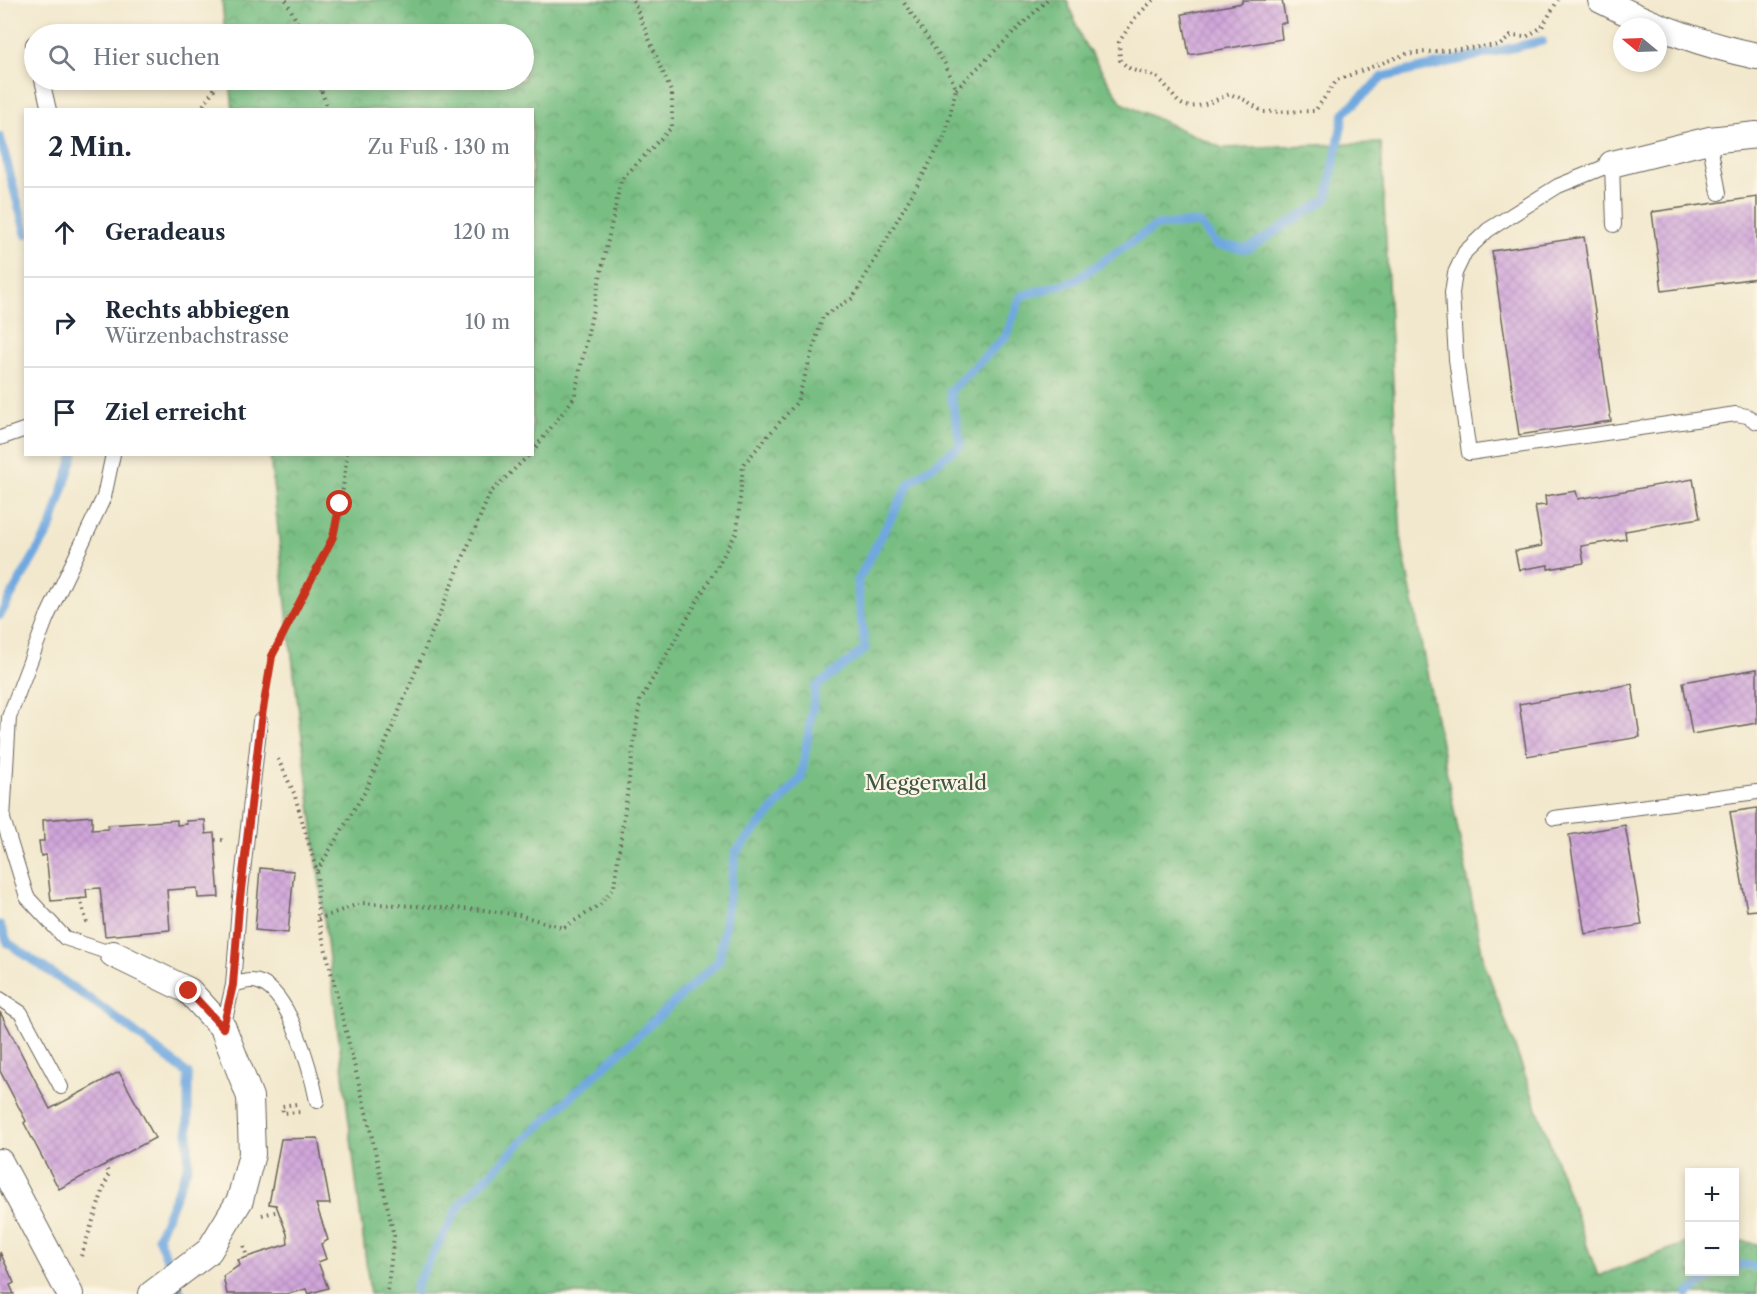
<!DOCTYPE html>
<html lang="de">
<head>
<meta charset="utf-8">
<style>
	:root { --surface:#fff; --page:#f6f6f7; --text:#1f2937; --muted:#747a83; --line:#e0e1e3 }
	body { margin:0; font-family:"Libre Caslon Text",serif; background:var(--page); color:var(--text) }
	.controls { position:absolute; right:18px; bottom:18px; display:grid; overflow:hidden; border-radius:0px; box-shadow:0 3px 9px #0003 }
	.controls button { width:54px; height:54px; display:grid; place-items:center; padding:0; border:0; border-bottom:2px solid var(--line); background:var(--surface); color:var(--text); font:30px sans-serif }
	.compass { position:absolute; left:1613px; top:18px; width:54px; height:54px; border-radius:50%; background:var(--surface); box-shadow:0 3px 9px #0003; rotate:289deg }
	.stop { position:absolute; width:18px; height:18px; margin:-14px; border:4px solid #c8321e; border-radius:50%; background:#fff }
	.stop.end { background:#c8321e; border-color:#fff; box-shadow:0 2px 6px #0008 }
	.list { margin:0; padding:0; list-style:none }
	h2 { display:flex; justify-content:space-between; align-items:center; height:78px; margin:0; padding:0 24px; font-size:26px }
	h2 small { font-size:20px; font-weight:400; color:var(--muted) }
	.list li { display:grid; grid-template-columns:39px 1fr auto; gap:18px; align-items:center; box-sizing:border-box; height:90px; padding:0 24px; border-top:2px solid var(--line) }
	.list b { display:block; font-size:22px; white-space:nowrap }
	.list p { margin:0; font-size:20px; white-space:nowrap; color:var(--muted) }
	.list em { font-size:20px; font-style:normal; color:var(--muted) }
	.icon { flex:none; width:33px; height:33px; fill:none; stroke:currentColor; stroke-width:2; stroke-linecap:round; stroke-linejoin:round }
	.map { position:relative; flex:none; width:1757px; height:1294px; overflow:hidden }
	.search { position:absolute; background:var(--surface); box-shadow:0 3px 9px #0003; left:24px; top:24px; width:510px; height:66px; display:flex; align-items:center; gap:15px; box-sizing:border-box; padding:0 21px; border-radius:33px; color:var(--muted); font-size:22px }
	.panel { position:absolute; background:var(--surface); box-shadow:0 3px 9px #0003; left:24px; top:108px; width:510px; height:348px; border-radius:0px }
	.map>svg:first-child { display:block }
	.forest { fill:url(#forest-crowns); stroke:#4a6d50; stroke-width:1.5 }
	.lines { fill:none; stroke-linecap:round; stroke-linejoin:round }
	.stream { stroke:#70a8df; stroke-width:9 }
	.building { fill:url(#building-cross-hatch) }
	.service-casing { stroke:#67635a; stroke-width:16 }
	.minor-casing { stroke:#67635a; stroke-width:28 }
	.path { stroke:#67635a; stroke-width:4; stroke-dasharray:1.5 4.5; stroke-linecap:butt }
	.service { stroke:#fff; stroke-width:14 }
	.minor { stroke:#fff; stroke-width:26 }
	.route { stroke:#c8321e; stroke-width:8 }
	.labels { text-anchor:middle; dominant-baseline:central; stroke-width:4.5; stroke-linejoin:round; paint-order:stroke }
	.park-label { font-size:21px; fill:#405642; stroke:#fcf5e5 }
</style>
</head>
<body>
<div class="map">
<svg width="1757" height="1294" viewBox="0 0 1757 1294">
	<defs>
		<pattern id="forest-crowns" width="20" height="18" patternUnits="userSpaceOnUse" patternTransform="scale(1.5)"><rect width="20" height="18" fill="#78be83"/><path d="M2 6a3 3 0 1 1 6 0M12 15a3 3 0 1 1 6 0" fill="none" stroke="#629a6a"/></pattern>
		<pattern id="building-cross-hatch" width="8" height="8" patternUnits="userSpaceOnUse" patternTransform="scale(1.5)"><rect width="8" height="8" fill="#d0a6da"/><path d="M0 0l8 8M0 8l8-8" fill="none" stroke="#b28eba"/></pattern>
	</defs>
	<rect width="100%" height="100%" fill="#fcf5e5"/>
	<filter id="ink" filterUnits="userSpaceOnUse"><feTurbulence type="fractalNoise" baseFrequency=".0167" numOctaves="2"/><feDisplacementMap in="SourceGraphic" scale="12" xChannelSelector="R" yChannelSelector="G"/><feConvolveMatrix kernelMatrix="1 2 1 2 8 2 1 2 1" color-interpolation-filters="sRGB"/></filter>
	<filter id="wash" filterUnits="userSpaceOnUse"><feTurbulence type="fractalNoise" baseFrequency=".008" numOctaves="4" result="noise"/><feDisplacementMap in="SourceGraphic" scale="24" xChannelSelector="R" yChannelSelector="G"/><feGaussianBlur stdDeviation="1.35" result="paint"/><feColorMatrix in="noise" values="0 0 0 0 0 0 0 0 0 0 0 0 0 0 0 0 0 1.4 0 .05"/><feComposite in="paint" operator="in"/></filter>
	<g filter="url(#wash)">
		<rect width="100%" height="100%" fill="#f2e8cd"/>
		<path class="forest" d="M222,0H1067L1082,40L1122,103L1222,148L1381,143L1401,541L1484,962L1598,1276L1689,1242L1690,1272H1734L1735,1240L1757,1244V1294H370L288,623L270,455L532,454V110L233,109L230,80H524V34H225Z"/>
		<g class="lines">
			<path class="stream" d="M0,137L26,234
				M0,615L51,527L74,454
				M0,925L8,943L107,1011L188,1074V1166L158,1237L181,1294
				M1734,1265L1757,1266
				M416,1294V1285L461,1203L522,1142L719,961L736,852L801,778L816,687L865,649L857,582L910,482L961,445L950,391L1006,336L1021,296L1074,281L1157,225L1199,223L1216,245L1248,249L1327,199L1344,113L1383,77L1542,41
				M1688,1294L1716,1272"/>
		</g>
		<g id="blocks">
			<path class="building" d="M1242,0H1282L1286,23H1280L1282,39L1189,55L1182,14L1242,3Z
				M1757,197V278L1662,291L1652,212Z
				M1584,237L1611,421L1519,435L1492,251Z
				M1693,479L1700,518L1625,531L1626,539L1581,546L1584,563L1548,569V565L1519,570L1515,551L1542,546L1535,506L1546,505L1545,496L1576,491L1578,499Z
				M1757,669V723L1692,734L1683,682Z
				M1632,684L1640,737L1527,756L1519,704Z
				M1757,808V910L1747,911L1730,812Z
				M92,816V830L108,829V825L177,820V825L187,824L186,821L205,820L206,834L214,833L219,897L198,898L197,888L167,890L170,930L105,936L100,888L86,889L87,898L51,901L46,855L41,856L39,841H44L43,820Z
				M1625,825L1642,925L1585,934L1569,835Z
				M260,868L294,871L288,933L255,930Z
				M0,1012L50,1109L119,1072L155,1138L59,1189L24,1123L26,1121L0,1071Z
				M318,1138L330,1204H316L328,1240L321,1244L326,1259L318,1262L328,1288L308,1294L306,1289L288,1294H227L223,1276L240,1265L238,1260L288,1244L287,1234L276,1205L269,1204L281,1139Z
				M0,1252L14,1283L10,1285L14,1294H0Z"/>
		</g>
	</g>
	<g filter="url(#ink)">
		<use href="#blocks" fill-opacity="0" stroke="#67635a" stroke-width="1.5"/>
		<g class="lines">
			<g class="service-casing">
				<path id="service" d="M33,44L34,50
					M42,80L49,110
					M1709,140L1719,193
					M1614,225L1612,164L1558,186L1488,230L1465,252L1455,273L1452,293L1456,359L1469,453L1736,414L1747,416L1757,422
					M0,438L26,429
					M1554,818L1757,792
					M113,954L65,938L27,897L3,819L9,717L47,617L104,497L113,454
					M233,985C243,982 251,979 261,983C291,995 311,1072 317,1101
					M0,999L21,1013L61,1087
					M223,1028L233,985L239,907L260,721"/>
			</g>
			<g class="minor-casing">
				<path id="minor" d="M1601,0C1650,25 1703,45 1757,56
					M1612,164L1709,140L1757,135
					M113,954L189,991L223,1028L250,1097L252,1154L240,1200L209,1251L152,1294
					M0,1162L70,1294"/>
			</g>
			<path class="path" d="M286,0L303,34
				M1153,0L1135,18L1119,42L1120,60C1134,75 1137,69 1153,76C1166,81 1170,95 1180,103C1193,113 1216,99 1230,94L1247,101L1263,112L1315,111L1337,80L1406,54L1500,45L1511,36L1526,37L1542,27L1558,0
				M298,80L321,90
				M318,80L328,110
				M956,89L1047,0
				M200,110L220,80
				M532,452L574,398L621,180L672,127V94L633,0
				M264,702L272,656L333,537L343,488L347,454
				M278,759L294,793L317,872L318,919L369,1124L394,1236L387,1294
				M215,840H226
				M317,871L366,790L490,493L530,454
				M80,898L87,924
				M318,919L361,903L484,910L519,915L563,928L600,905L614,887L640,701L737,532L743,465L797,402L823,316L853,298L945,136L956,89L945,64L902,0
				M296,1104L282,1106L283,1113L300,1112
				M262,1215L279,1211
				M244,1246L247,1257
				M81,1256L109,1173L104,1165"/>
			<use href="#service" class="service"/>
			<use href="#minor" class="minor"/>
		</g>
	</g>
	<g class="lines" filter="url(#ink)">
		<path class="route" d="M189,991L223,1028L233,985L239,907L261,721L272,656L333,537L340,504"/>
	</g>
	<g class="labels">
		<g class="park-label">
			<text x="926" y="782">Meggerwald</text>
		</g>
	</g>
</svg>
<div class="controls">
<button>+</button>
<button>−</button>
</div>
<svg class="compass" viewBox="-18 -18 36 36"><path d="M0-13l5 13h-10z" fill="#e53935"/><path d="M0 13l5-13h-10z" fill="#747a83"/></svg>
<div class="stop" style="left:340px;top:504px"></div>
<div class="stop end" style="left:189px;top:991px"></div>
<div class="search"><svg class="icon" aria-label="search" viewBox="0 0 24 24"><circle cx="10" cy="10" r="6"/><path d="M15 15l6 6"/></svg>Hier suchen</div>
<section class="panel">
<h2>2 Min.<small>Zu Fuß · 130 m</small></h2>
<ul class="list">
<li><svg class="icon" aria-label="ahead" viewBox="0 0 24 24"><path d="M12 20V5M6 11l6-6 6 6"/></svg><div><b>Geradeaus</b></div><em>120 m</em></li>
<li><svg class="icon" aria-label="right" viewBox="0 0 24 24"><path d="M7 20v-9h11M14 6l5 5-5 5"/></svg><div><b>Rechts abbiegen</b><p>Würzenbachstrasse</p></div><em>10 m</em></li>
<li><svg class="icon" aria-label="arrive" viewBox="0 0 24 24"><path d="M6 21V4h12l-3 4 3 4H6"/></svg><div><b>Ziel erreicht</b></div></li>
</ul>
</section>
</div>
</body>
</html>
